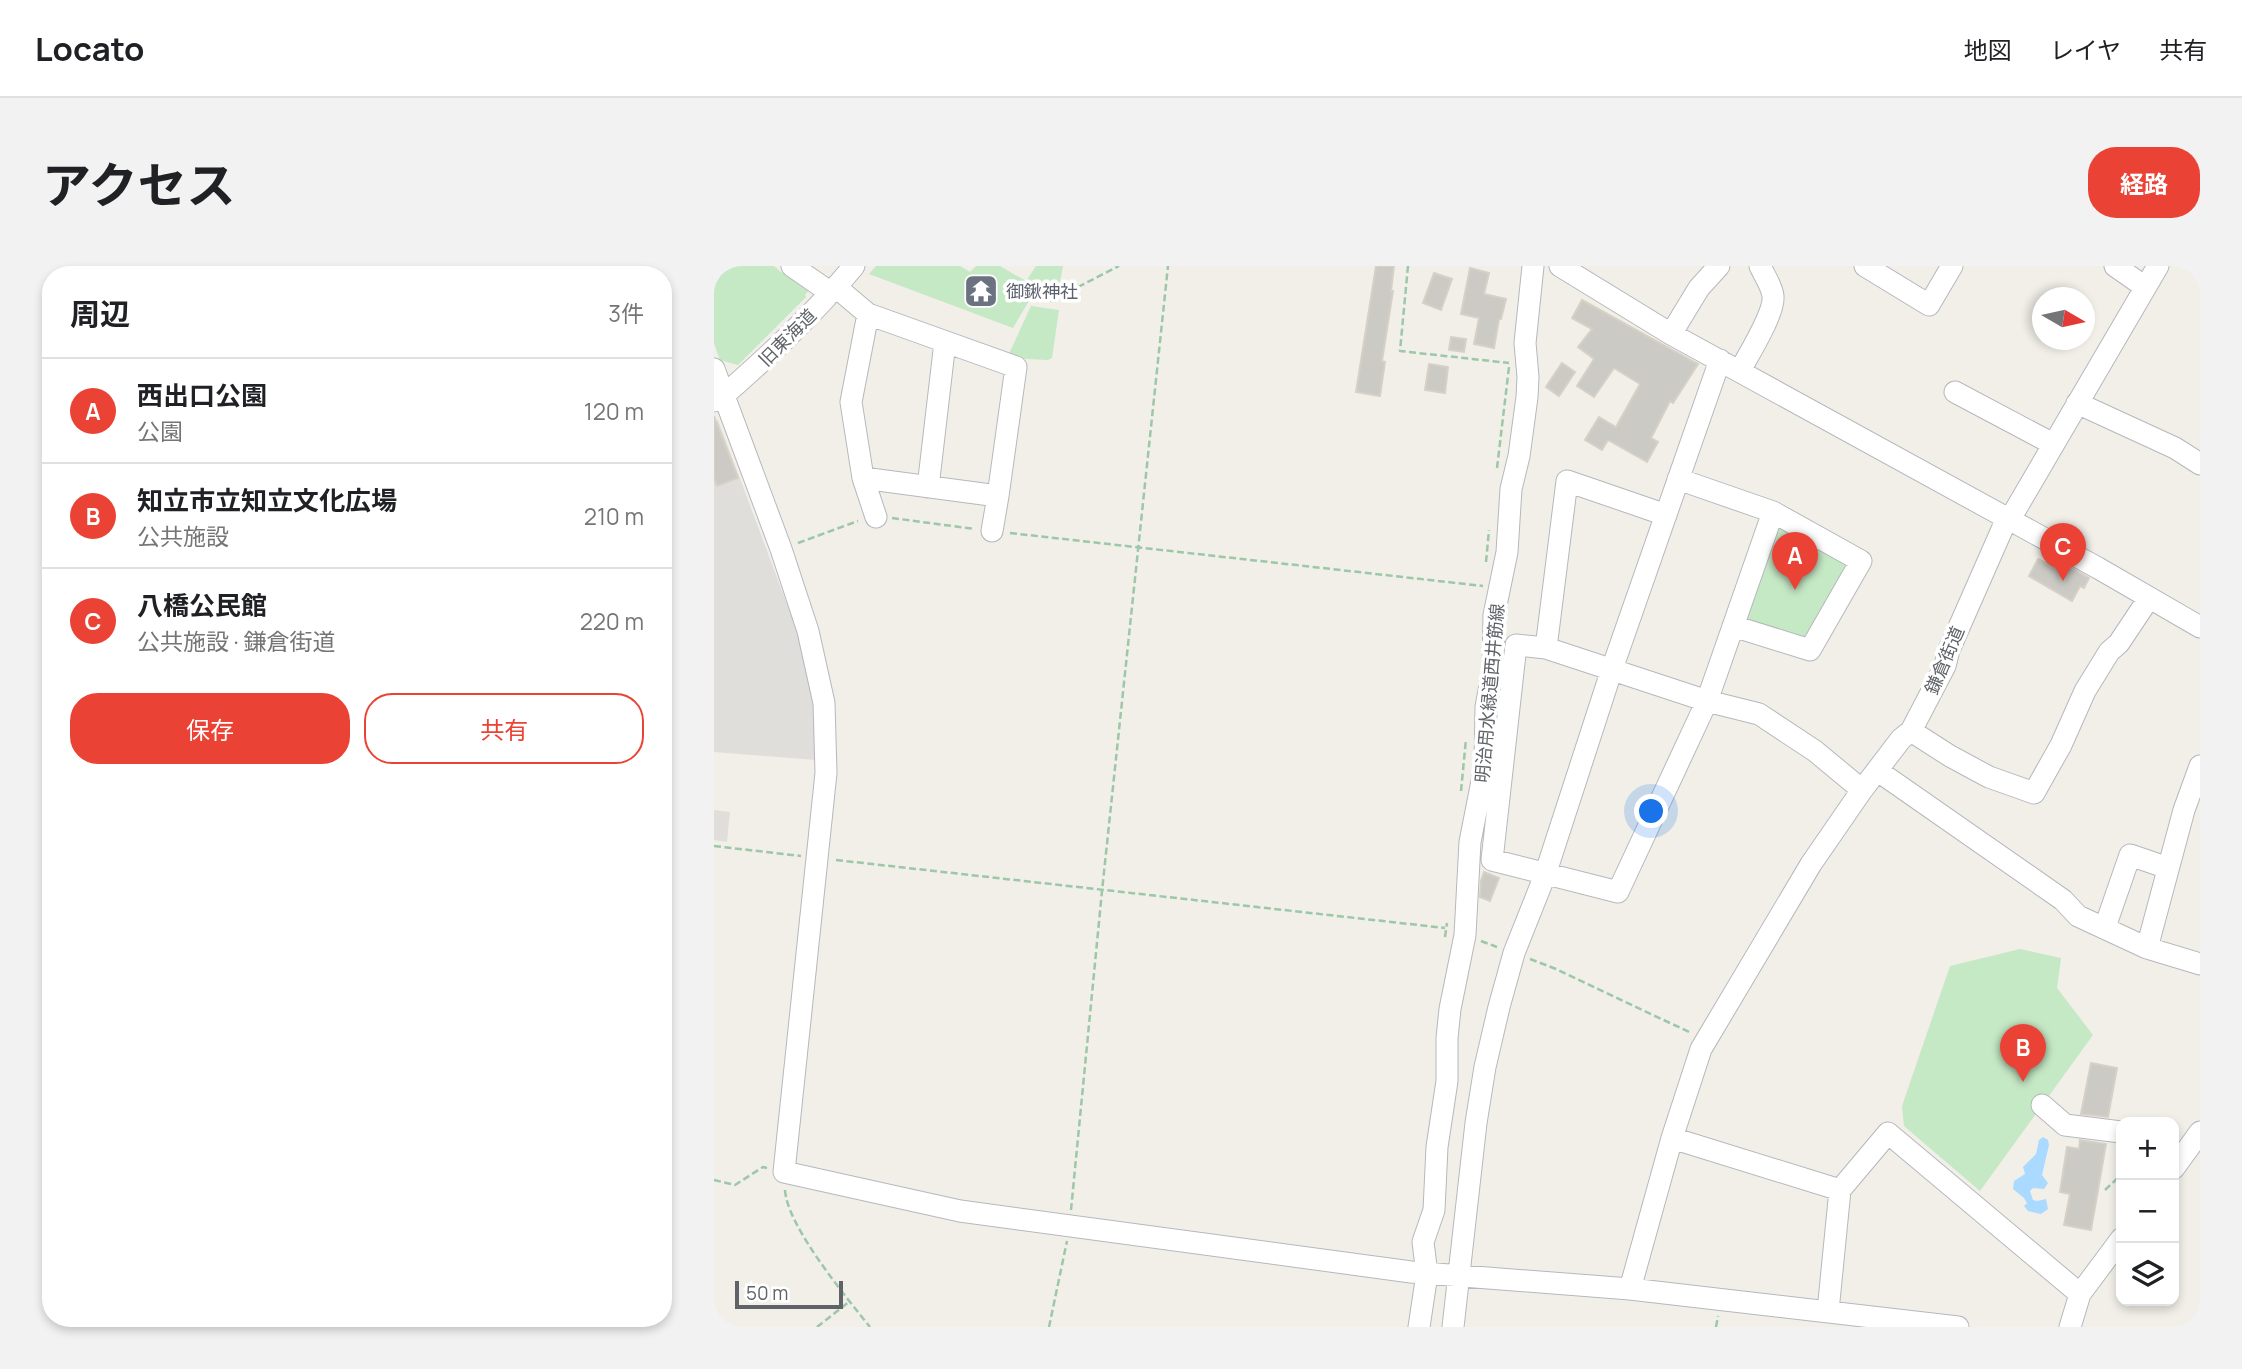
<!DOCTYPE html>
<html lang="ja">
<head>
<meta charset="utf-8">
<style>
	:root { --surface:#fff; --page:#f2f2f2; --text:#202124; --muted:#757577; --line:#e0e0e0; --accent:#ea4335 }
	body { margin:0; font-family:Manrope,"Noto Sans JP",sans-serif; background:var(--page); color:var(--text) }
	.controls { position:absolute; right:21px; bottom:21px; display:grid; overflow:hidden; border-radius:14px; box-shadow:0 4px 10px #0003 }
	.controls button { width:63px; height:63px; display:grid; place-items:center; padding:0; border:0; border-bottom:2px solid var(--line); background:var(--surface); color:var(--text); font:35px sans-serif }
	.compass { position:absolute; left:1318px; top:21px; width:63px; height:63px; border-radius:50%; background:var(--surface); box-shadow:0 4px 10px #0003; rotate:99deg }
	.scale { position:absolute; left:21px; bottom:18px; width:108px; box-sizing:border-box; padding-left:7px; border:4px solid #5f6368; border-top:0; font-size:19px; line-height:24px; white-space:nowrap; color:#5f6368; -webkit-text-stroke:5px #fff; paint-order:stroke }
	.you { position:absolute; left:938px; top:546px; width:24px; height:24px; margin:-18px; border:5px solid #fff; border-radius:50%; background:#1a73e8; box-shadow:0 0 0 10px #1a73e833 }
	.badge { display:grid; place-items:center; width:46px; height:46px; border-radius:50%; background:var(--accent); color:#fff; font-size:23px; font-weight:700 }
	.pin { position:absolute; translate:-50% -58px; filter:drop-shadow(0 2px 4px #0008) }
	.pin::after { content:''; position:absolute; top:37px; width:24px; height:21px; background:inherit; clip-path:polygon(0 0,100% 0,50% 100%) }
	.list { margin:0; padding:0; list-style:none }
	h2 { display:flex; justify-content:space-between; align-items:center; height:91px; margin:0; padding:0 28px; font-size:30px }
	h2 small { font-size:23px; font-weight:400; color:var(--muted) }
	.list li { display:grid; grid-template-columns:46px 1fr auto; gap:21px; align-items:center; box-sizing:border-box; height:105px; padding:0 28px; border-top:2px solid var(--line) }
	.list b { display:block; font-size:26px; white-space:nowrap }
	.list p { margin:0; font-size:23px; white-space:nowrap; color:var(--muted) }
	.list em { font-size:23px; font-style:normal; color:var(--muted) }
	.actions { display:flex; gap:14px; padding:21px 28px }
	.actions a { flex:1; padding:16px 0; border:2px solid var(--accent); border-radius:28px; text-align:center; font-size:24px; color:var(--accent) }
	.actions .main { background:var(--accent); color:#fff }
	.icon { flex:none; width:38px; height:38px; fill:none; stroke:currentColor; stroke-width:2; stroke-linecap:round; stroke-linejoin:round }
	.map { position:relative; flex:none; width:1486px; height:1061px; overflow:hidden; border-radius:28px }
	header { display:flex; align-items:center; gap:42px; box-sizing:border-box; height:98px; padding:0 35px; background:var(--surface); border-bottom:2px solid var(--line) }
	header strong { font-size:33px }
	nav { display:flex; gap:38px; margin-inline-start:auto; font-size:24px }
	.intro { display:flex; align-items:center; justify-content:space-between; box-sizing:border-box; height:168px; padding:0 42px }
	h1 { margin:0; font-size:49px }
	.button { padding:18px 32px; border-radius:28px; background:var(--accent); color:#fff; font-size:24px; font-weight:700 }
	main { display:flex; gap:42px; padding:0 42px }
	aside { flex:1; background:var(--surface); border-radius:28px; box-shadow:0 4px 10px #0003 }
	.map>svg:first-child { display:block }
	.industrial { fill:#e0deda }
	.green { fill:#c5e8c5 }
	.water { fill:#aadaff }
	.building { fill:#cccac5; stroke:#d6d1c6; stroke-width:2 }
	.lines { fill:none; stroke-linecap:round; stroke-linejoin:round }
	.minor-casing { stroke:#b5b8bc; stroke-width:23 }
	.path { stroke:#9cc7a9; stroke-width:2.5; stroke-dasharray:7 3.5; stroke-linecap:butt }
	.minor { stroke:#fff; stroke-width:21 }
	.labels { text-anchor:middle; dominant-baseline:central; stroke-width:7; stroke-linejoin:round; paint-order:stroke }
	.worship-label { font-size:18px; fill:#5b616d; stroke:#fff; text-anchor:start }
	.street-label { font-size:18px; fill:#5f6368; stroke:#fff }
</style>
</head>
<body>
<header>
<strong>Locato</strong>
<nav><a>地図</a><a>レイヤ</a><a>共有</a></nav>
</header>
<div class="intro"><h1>アクセス</h1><a class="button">経路</a></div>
<main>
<aside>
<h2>周辺<small>3件</small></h2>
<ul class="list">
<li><span class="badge">A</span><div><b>西出口公園</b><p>公園</p></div><em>120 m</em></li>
<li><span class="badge">B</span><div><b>知立市立知立文化広場</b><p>公共施設</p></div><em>210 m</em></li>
<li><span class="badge">C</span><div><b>八橋公民館</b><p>公共施設 · 鎌倉街道</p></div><em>220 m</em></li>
</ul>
<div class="actions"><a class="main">保存</a><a>共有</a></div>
</aside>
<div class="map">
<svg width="1486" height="1061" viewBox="0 0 1486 1061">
	<rect width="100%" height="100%" fill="#f1efe8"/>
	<path class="industrial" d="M4,154L86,373L99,434L102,494L0,486V156Z
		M0,544L16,546L13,576L0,574Z"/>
	<path class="green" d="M0,0H60L68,7L72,4L95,24L91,29L92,31L24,99L6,94L0,77Z
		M162,0H246L256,6L262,0H286L312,15L322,0H349L342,37L316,33L299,62L155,8Z
		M317,40L345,44L338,92L334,94L293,92Z
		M1062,259L1135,300L1090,374L1034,354L1031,347Z
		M1306,683L1347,692L1343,722L1379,769L1266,925L1190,860L1188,840L1236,700Z"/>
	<path class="water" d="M1329,871L1334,874L1335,879L1328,909L1334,917L1330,923L1319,922L1316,925L1319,934L1323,935L1332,933L1334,943L1327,948L1314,945L1310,940L1313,937L1310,932L1299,923L1300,915L1311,908L1309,901L1322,888L1325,874Z"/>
	<path class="building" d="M662,0H680L677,25H679L668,95L671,96L666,130L642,126Z
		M756,2L775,7L770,28L792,33L787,53H785L780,82L760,78L765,52L747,48Z
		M720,7L738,13L727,44L709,37Z
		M868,34L984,98L959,137L956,135L937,172L944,176L933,196L894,174L888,184L871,174L885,151L902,161L926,118L900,102L880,131L863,120L880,93L864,81L878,63L858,52Z
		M737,71L752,73L750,86L735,84Z
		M848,97L861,106L845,130L832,121Z
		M715,98L734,101L731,127L711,124Z
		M0,150L24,212L3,220L0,212Z
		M1324,293L1341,302L1344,295L1375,312L1370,322L1366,320L1358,335L1315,310Z
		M770,606L785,612L776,635L766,631L767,615Z
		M1377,797L1403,802L1394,851L1367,848Z
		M1366,874L1392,878L1377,964L1350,959L1356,928L1346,926L1353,881L1365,883Z"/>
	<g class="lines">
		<g class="minor-casing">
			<path id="minor" d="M78,0L117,27
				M846,0L957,68L1384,302L1486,361
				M1151,0L1215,39L1238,0
				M1401,0L1431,21
				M122,21L154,48L302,101L284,230L149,212L137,136L154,48
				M957,68L985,22L1005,0
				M0,103L67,283L94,365L110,437L112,507L70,906L246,945L697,1006L916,1023L1244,1061
				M1026,105C1034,89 1061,47 1059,30C1058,20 1050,9 1046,0
				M1241,126L1339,178
				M0,135L9,130C55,90 100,48 140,0
				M1363,137L1461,182L1486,198
				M149,212L162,251
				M214,221L231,76
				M952,249L853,215L832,382L802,379L778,594L904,626L993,435L1059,246L964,213
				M278,265L284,230
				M1019,360L1096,384L1147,295L1059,246
				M832,382L993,435L1045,448L1101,485L1148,524
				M1197,465L1236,490L1275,511L1320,527L1347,479L1371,425L1395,386L1405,377L1435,332
				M1164,505L1349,634L1364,650L1433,682L1486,698
				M1391,661L1416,589L1454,602
				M1433,682L1470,544L1486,500
				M1328,839L1351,859L1407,866
				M958,872L1126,924
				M1460,902L1486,866
				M916,1023L958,872L987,783L1097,598L1148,524L1187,473L1197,465L1231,400L1235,384L1290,259L1296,253L1444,0
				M1114,1045L1126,924L1174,867L1366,1028
				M705,1061L713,1008L709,976L720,944L723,881L733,815V772L736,743L751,669L756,576L771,500L772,441L779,403L780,349L793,286L797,223L805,190L813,131L814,111L811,77L819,0
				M739,1061L762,857L771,801L785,741L800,687L831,609L898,403L1006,94
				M1356,1061L1366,1028L1407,973"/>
		</g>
		<path class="path" d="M694,0L686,85L795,97
			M364,21L405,0
			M783,202L795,101
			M178,252L261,263
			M296,267L769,320
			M84,277L144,255
			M772,296L775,264
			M747,525L752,473
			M0,580L87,590
			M122,594L731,662
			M731,671L733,657
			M767,675L783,681
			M816,693L842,703L975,766
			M0,914L21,919L49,901L53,902
			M71,924C73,960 132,1031 156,1061
			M1391,924L1407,909
			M357,944L388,625L454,0
			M103,1061L136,1035
			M335,1061L353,975
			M1002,1061L1004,1050"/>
		<use href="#minor" class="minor"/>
	</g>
	<defs>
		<g id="temple-square" transform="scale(1.75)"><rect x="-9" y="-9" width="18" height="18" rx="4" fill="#6b7280" stroke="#fff"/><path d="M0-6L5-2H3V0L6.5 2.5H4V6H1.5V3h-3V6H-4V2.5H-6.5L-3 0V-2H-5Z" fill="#fff"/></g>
	</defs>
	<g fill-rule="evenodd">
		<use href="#temple-square" x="267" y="25"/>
	</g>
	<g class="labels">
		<g class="worship-label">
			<text x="292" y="25">御鍬神社</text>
		</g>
		<g class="street-label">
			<text transform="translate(73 71) rotate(-45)">旧東海道</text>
			<text transform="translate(1230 394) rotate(-67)">鎌倉街道</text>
			<text transform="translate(775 427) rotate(-85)">明治用水緑道西井筋線</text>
		</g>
	</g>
</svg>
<div class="controls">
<button>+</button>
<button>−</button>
<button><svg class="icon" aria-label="layers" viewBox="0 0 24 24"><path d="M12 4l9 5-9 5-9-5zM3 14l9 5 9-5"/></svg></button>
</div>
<svg class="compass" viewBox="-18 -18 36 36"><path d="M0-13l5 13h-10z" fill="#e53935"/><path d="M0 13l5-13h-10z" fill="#757577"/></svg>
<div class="scale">50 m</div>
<div class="you"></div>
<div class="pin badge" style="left:1081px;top:324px">A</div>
<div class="pin badge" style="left:1309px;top:816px">B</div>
<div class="pin badge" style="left:1349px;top:315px">C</div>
</div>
</main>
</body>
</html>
